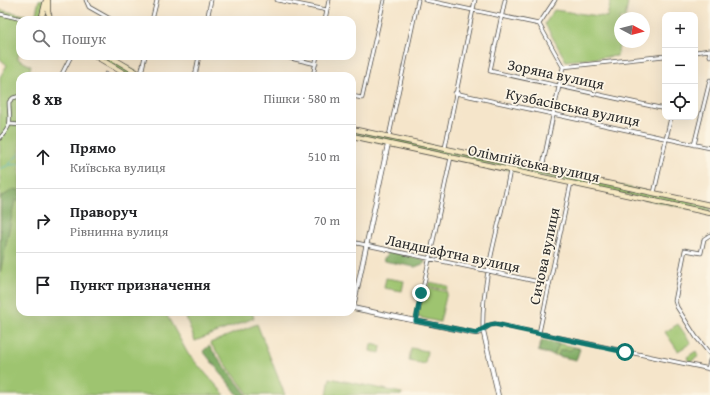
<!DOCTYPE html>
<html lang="uk">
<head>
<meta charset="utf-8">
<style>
	:root { --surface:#fff; --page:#f2f2f2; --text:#202124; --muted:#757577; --line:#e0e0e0 }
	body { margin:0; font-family:"Gentium Book Plus",serif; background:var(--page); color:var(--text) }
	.controls { position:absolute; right:12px; top:12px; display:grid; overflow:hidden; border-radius:8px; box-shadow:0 4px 16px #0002 }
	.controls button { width:36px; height:36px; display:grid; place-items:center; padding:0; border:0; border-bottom:1px solid var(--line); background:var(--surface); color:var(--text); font:20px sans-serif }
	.compass { position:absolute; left:614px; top:12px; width:36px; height:36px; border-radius:50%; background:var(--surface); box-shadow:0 4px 16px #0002; rotate:97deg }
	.stop { position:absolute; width:12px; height:12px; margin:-9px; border:3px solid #0f766e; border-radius:50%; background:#fff }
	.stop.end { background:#0f766e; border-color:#fff; box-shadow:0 1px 4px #0008 }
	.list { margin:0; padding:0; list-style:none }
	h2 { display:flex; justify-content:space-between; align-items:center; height:52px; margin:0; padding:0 16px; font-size:17px }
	h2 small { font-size:13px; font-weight:400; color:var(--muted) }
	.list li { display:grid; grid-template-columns:26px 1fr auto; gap:12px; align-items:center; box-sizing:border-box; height:64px; padding:0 16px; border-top:1px solid var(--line) }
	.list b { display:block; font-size:15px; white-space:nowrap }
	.list p { margin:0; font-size:13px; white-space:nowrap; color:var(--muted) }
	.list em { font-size:13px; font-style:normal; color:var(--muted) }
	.icon { flex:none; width:22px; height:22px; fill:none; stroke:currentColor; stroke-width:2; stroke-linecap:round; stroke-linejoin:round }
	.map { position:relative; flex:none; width:710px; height:395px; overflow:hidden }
	.search { position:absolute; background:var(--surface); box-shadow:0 4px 16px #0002; left:16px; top:16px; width:340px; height:44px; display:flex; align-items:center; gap:10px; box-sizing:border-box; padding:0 14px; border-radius:12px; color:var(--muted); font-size:15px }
	.panel { position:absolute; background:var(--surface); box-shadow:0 4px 16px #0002; left:16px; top:72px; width:340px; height:244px; border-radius:12px }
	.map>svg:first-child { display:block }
	.green { fill:#9ec46f; stroke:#64784d }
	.forest { fill:#7eaa62; stroke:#546a46 }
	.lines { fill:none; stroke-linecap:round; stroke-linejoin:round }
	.stream { stroke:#48b7c0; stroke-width:1 }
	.minor-casing { stroke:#494743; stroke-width:4.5 }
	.tertiary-casing { stroke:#494743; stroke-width:5.5 }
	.secondary-casing { stroke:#494743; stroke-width:6 }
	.minor { stroke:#fff; stroke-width:3 }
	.tertiary { stroke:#fff; stroke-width:4 }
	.secondary { stroke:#f7e9c3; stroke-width:4.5 }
	.route { stroke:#0f766e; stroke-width:5 }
	.labels { text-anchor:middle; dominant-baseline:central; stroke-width:3.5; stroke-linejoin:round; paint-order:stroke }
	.street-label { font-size:15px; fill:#2b2b2b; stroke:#fcf5e5 }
</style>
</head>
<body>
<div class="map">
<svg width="710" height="395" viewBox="0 0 710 395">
	<rect width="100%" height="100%" fill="#fcf5e5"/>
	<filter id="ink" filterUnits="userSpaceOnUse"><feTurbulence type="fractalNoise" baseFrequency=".025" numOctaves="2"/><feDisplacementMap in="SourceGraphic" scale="8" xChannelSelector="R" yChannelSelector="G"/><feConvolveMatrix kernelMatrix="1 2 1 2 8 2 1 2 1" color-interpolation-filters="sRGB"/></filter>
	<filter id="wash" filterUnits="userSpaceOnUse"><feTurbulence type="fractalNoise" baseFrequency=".012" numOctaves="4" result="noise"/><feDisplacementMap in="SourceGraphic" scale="16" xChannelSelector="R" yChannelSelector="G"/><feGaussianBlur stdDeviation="0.9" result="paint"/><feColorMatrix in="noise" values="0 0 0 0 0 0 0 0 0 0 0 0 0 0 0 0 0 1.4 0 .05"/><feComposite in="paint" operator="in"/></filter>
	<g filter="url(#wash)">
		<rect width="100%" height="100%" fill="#f5e5ca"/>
		<path class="green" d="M39,0H46L41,20H20V42L18,59L31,66L28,75V76H20V312H165L188,354L225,395H0V77L7,65L0,59V10L35,17Z
			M611,0H617L628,3L625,18H620V41L617,56L566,61L545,24L554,10L607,17Z
			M95,56H109L143,76H129Z
			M352,129L710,205V213L352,136Z
			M386,278L404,281L402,291L384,288Z
			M429,282L448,286L447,290L428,286Z
			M424,287L447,292L440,322L417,317Z
			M184,312H252L254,318L195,341Z
			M257,324L285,395H249L210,343Z
			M678,324L691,343L678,351L665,332Z
			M542,340L579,348L577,359L539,352L538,351Z
			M371,344L381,346L380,353L370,351Z
			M411,348L427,351L425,364L409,361Z
			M696,351L699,356L690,362L687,357Z
			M330,378L402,393L401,395H327Z"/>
		<path class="forest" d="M15,189L20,191V202L15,200L0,274L1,197Z
			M387,252H392L422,259L425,261V263L415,267L384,261L382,259L386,257Z
			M542,340L559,344L554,355L538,351Z
			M209,346L247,395H238L203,351Z
			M574,347L580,349L576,360L558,356L560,350H571Z"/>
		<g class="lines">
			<path class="stream" d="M9,164L20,153
				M0,169L9,165L20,164"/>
		</g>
	</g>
	<g filter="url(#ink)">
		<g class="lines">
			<g class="minor-casing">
				<path id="minor" d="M86,0L89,7L112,20
					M277,0L327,10
					M425,0L539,24L563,67
					M505,0L490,71L665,109
					M0,14L26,20
					M152,20L157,0
					M207,20L211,0
					M325,20L329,0
					M539,24L555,0
					M709,50L710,56
					M695,52L710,50
					M281,56L316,64
					M563,67L665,56
					M141,74L145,56
					M61,76L71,56
					M105,76L106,74
					M195,76L199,56
					M313,76L317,56
					M455,93L710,148
					M352,96L362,98L384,0
					M10,124L20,125
					M389,136L418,0
					M0,138C14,123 9,120 9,102L13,98L20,96
					M694,145L710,80
					M445,148L475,0
					M542,169L563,67
					M654,193L671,117
					M710,235L704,239L701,253L685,250L675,301L677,307L696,337L710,354
					M352,242L549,284
					M416,321L451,157
					M483,330L490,325L495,324L710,369
					M483,330C481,276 501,223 510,170
					M539,333L571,183
					M708,369L710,360"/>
			</g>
			<g class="tertiary-casing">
				<path id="tertiary" d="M388,144L353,308L474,333H478L483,330L498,395"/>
			</g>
			<g class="secondary-casing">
				<path id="secondary" d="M48,0V12L51,20
					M41,20L46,0
					M95,56L129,76
					M109,56L143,76
					M352,129L710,205
					M352,136L710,213"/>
			</g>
			<use href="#minor" class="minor"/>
			<use href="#tertiary" class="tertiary"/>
			<use href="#secondary" class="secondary"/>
		</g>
	</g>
	<g class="lines" filter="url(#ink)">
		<path class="route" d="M421,293L416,321L476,333L490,325L495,324L625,352"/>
	</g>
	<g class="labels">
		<g class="street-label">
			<text transform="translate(556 74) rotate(12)">Зоряна вулиця</text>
			<text transform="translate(573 107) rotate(12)">Кузбасівська вулиця</text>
			<text transform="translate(534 163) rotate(12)">Олімпійська вулиця</text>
			<text transform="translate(453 253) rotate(12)">Ландшафтна вулиця</text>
			<text transform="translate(544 256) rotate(-78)">Сичова вулиця</text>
		</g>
	</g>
</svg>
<div class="controls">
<button>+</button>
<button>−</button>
<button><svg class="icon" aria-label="locate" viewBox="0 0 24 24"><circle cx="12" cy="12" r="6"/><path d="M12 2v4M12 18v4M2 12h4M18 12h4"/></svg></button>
</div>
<svg class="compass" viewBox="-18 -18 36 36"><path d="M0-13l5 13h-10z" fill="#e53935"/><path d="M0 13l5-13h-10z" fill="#757577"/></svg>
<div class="stop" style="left:625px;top:352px"></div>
<div class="stop end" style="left:421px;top:293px"></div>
<div class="search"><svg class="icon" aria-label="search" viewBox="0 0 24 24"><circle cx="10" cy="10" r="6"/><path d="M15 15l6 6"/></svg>Пошук</div>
<section class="panel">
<h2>8 хв<small>Пішки · 580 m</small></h2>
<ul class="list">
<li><svg class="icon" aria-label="ahead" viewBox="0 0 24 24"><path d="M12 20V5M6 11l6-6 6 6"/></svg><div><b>Прямо</b><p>Київська вулиця</p></div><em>510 m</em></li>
<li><svg class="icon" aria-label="right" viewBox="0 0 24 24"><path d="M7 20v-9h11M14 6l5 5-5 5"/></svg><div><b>Праворуч</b><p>Рівнинна вулиця</p></div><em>70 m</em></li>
<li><svg class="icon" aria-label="arrive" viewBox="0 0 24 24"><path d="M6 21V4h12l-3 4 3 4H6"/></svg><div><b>Пункт призначення</b></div></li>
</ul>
</section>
</div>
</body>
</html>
